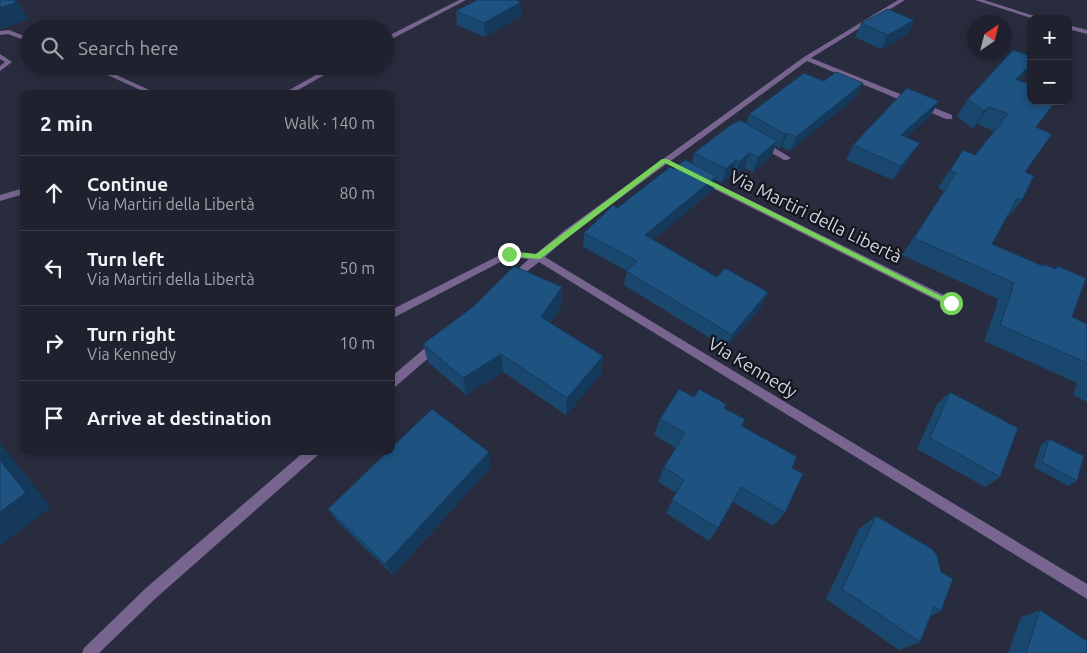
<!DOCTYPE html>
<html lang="en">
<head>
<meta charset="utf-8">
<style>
	:root { --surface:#1f212e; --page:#2c2e3a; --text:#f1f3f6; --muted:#a1a3aa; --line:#3c3e4a }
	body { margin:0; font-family:Ubuntu,sans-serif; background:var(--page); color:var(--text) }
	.controls { position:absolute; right:15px; top:15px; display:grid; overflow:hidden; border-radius:10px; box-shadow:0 2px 8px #0003 }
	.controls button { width:45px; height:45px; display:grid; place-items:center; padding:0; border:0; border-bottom:1px solid var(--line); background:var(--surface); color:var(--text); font:25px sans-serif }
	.compass { position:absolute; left:967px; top:15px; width:45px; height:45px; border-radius:50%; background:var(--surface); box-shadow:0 2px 8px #0003; rotate:35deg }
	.stop { position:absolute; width:15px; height:15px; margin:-11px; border:4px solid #76d25a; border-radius:50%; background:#fff }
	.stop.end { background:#76d25a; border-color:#fff; box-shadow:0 1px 5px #0008 }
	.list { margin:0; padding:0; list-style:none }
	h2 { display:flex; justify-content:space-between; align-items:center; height:65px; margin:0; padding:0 20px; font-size:21px }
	h2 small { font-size:16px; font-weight:400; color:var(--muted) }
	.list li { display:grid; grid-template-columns:32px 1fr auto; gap:15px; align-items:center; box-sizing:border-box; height:75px; padding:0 20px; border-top:1px solid var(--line) }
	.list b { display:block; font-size:19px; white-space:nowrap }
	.list p { margin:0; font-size:16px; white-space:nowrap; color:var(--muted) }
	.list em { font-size:16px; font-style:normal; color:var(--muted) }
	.icon { flex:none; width:28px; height:28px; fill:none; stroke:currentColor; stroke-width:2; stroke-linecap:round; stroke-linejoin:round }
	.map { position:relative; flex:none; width:1087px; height:653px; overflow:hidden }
	.search { position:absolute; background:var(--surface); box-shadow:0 2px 8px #0003; left:20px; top:20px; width:375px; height:55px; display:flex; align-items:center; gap:12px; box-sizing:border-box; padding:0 18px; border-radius:28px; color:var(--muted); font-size:19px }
	.panel { position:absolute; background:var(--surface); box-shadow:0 2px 8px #0003; left:20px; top:90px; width:375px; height:365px; border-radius:10px }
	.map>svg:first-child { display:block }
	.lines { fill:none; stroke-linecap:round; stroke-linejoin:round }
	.lane { fill:#776590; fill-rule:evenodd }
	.street { fill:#776590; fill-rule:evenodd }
	.wall { fill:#1a476e }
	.shaded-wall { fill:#15395a }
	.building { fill:#1e5280; stroke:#15395a }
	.route { fill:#76d25a }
	.labels { text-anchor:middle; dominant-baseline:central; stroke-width:4.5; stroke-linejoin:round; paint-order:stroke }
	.street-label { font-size:18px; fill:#d0d3df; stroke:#13151d }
</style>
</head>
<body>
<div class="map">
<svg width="1087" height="653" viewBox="0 0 1087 653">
	<rect width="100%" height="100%" fill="#292c3e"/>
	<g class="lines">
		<path class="lane" d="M9,30L29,38V42L8,34L0,35V31Z
			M0,54L12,62L0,71V66L5,62L0,59Z
			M88,66H97L158,94H149Z"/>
		<path class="street" d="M459,0H466L386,42V37Z
			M898,0H905L811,58L952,115V119H946L807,61L571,234L545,257L1087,584V599L539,262L513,282L510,280L508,278L510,276L529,259L510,257L391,319V310L506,252L536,254L565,230L804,57Z
			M975,0H984L1044,19H1034Z
			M1068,25L1087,30V34L1068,29Z
			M332,66H340L291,94H282Z
			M759,142H765L791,158L787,160H784L759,146Z
			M703,177L954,300L956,303L954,306H948L700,182V178Z
			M24,188V194L0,201V195Z
			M436,341L440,342L441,345L440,348L395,387L391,389V377L432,342Z
			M305,451H320L318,455L156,598L99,653H82L84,648L146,588Z"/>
	</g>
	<path class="wall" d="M456,11L522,15L485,37L457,25Z
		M914,20L908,34L881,49L855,37L861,23Z
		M1025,75L1020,80L1036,127L1025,172L1022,200L1008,217H1007L992,244L1042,266L1043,264L1055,269L1057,266L1072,317L1087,324V402L1073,395L1077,383L984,341L997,305L996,304L998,299L902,255L944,191L938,188L963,150L975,155L994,131L977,124L973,129L957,116L968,99Z
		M856,97L790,151L782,147L780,148L775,146L772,155L753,172L745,168L735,176L732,174L722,183L716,180L713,190L653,240L717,277L768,292L762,306L726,348L624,285L627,271L583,247L584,233L617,208L674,169L692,163L694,153L746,124L749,114Z
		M939,101L931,115L906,137L911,157L893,180L846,160L853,145Z
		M562,306L550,323L603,356L601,374L566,415L503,372L466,395L428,362L423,344Z
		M950,392L1000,477L985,487L917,449L937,404Z
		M694,397L724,408L742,426L792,468L785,513L773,526L733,502L718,528L709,541L666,513L676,493L658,482L664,467L676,448L654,435L660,419Z
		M1049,439L1077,481L1068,486L1034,467L1041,445Z
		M491,467L393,575L338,522L328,509Z
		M876,516L941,611L931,616L920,642L899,650L826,599L859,529Z
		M1040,610L1087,653H1008L1021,617Z"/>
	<path class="shaded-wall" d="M17,2L29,19L0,30V8Z
		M521,2L522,15L485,37L484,23Z
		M914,20L908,34L881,49L888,35Z
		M1031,64V66L1025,75L1004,96L1016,79Z
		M863,83L856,97L790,151L796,137Z
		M939,101L931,115L893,149L901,135Z
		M989,107L977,124L973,129L984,111Z
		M787,133L782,147L780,148L785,134Z
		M777,141L772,155L753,172L758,157Z
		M920,143L911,157L893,180L901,166Z
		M749,153L745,168L735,176L739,162Z
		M736,160L732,174L722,183L726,169Z
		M717,176L713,190L642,249L645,235Z
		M562,287V306L541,336V317Z
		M768,292L762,306L726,348L732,335Z
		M501,354L503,372L466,395L463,378Z
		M603,356L601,374L566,415L567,398Z
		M0,443L51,507L0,546Z
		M489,452L491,467L393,575L385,564Z"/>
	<path class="building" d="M0,0H13L17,2L0,8Z
		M477,0H517L521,2L484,23L456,11Z
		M888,9L914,20L888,35L861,23Z
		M1013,50L1031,56V64L1016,79L1031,85V101H1056L1036,127L1052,134L1025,172L1034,176L1022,200L1017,198L992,244L1043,266V264L1056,269L1057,266L1086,278L1072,317L1087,324V363L1000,325L1013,288H1011L1014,283L914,238L956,173L950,171L963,150L975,155L1008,114L989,107L984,111L968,99Z
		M836,72L863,83L796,137L787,133L785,134L749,114L804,73L824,81Z
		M907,88L939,101L901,135L920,143L901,166L853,145Z
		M740,120L777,141L758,157L749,153L739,162L736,160L726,169L694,153L732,124Z
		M685,160L717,176L645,235L717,277L725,268L768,292L732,335L626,271L637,261L584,233L613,205L617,208L670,167L674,169Z
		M514,266L562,287L541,317L603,356L567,398L501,354L463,378L423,344L474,306Z
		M679,389L694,397L699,389L726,404L724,408L745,419L742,426L797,457L792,468L803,474L785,513L741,487L718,528L672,500L684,480L664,467L685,433L660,419Z
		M950,392L1018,428L1000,477L930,438Z
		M432,409L489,452L385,564L328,509L388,451H391V448Z
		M1049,439L1084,456L1077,481L1042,462Z
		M0,460L26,493L0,512Z
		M876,516L932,549L937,555L941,572L953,579L941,611L934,607L920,642L842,589Z
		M1040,610L1087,641V653H1026Z"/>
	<path class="route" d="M662,159H667L955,303L951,306L665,163L540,259L506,256V252L509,251L536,254Z"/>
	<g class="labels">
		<g class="street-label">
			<text transform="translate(816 216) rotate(26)">Via Martiri della Libertà</text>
			<text transform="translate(753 367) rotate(31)">Via Kennedy</text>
		</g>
	</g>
</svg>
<div class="controls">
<button>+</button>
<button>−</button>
</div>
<svg class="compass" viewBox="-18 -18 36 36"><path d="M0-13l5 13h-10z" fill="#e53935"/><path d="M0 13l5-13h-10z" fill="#a1a3aa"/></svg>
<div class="stop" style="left:951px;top:303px"></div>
<div class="stop end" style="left:509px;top:254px"></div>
<div class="search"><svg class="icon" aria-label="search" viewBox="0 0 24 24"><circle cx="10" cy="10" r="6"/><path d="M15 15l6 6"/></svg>Search here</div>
<section class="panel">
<h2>2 min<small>Walk · 140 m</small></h2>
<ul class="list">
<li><svg class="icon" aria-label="ahead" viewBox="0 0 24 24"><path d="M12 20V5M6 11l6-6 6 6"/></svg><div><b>Continue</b><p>Via Martiri della Libertà</p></div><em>80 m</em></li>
<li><svg class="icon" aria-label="left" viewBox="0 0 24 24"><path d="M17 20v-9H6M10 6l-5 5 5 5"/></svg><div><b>Turn left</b><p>Via Martiri della Libertà</p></div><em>50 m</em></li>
<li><svg class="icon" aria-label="right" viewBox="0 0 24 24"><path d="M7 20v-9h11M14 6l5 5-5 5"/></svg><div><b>Turn right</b><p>Via Kennedy</p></div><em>10 m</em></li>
<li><svg class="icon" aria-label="arrive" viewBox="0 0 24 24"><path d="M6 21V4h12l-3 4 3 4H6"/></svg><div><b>Arrive at destination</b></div></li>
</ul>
</section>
</div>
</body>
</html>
